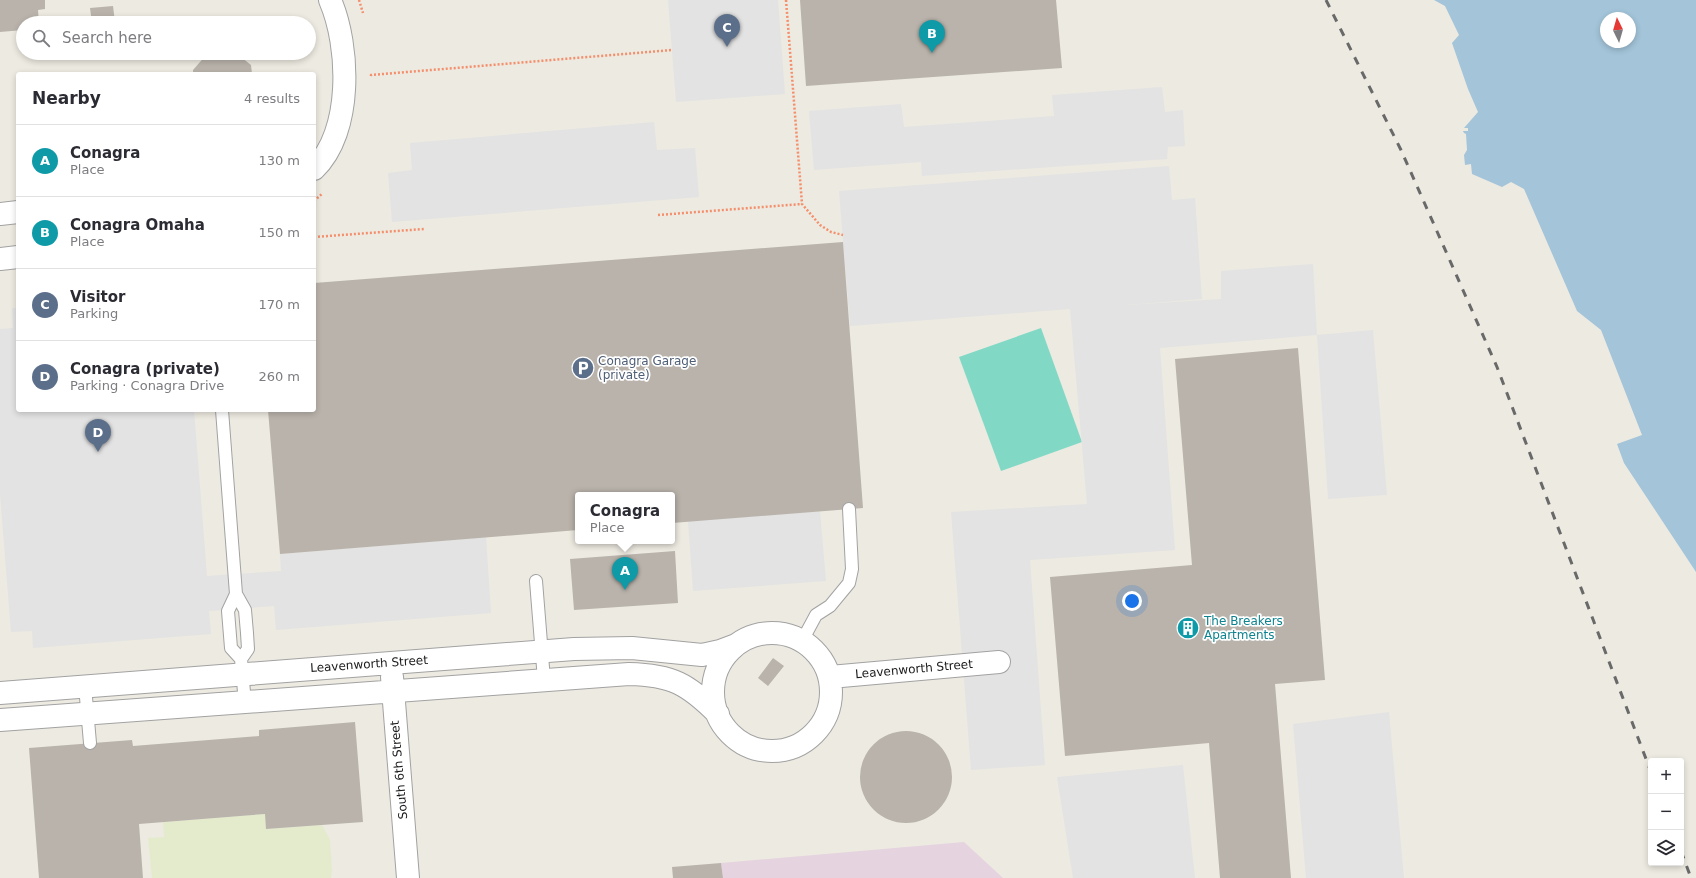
<!DOCTYPE html>
<html lang="en">
<head>
<meta charset="utf-8">
<style>
	:root { --surface:#fff; --page:#f2f2f3; --text:#2b2b33; --muted:#7c7c81; --line:#e1e1e2; --accent:#db2777 }
	body { margin:0; font-family:"DejaVu Sans",sans-serif; background:var(--page); color:var(--text) }
	.controls { position:absolute; right:12px; bottom:12px; display:grid; overflow:hidden; border-radius:4px; box-shadow:0 2px 6px #0003 }
	.controls button { width:36px; height:36px; display:grid; place-items:center; padding:0; border:0; border-bottom:1px solid var(--line); background:var(--surface); color:var(--text); font:20px sans-serif }
	.compass { position:absolute; left:1600px; top:12px; width:36px; height:36px; border-radius:50%; background:var(--surface); box-shadow:0 2px 6px #0003; rotate:355deg }
	.you { position:absolute; left:1132px; top:601px; width:14px; height:14px; margin:-10px; border:3px solid #fff; border-radius:50%; background:#1a73e8; box-shadow:0 0 0 6px #1a73e833 }
	.badge { display:grid; place-items:center; width:26px; height:26px; border-radius:50%; background:var(--accent); color:#fff; font-size:13px; font-weight:700 }
	.pin { position:absolute; translate:-50% -33px; filter:drop-shadow(0 1px 2px #0008) }
	.pin::after { content:''; position:absolute; top:21px; width:14px; height:12px; background:inherit; clip-path:polygon(0 0,100% 0,50% 100%) }
	.popup { position:absolute; left:575px; top:492px; width:100px; height:52px; box-sizing:border-box; display:grid; place-content:center; border-radius:4px; background:var(--surface); filter:drop-shadow(0 1px 3px #0005); font-size:13px; white-space:nowrap; color:var(--muted) }
	.popup b { font-size:15px; color:var(--text) }
	.popup::after { content:''; position:absolute; left:50%; top:100%; margin-left:-8px; border:8px solid transparent; border-top-color:var(--surface) }
	.list { margin:0; padding:0; list-style:none }
	h2 { display:flex; justify-content:space-between; align-items:center; height:52px; margin:0; padding:0 16px; font-size:17px }
	h2 small { font-size:13px; font-weight:400; color:var(--muted) }
	.list li { display:grid; grid-template-columns:26px 1fr auto; gap:12px; align-items:center; box-sizing:border-box; height:72px; padding:0 16px; border-top:1px solid var(--line) }
	.list b { display:block; font-size:15px; white-space:nowrap }
	.list p { margin:0; font-size:13px; white-space:nowrap; color:var(--muted) }
	.list em { font-size:13px; font-style:normal; color:var(--muted) }
	.icon { flex:none; width:22px; height:22px; fill:none; stroke:currentColor; stroke-width:2; stroke-linecap:round; stroke-linejoin:round }
	.map { position:relative; flex:none; width:1696px; height:878px; overflow:hidden }
	.search { position:absolute; background:var(--surface); box-shadow:0 2px 6px #0003; left:16px; top:16px; width:300px; height:44px; display:flex; align-items:center; gap:10px; box-sizing:border-box; padding:0 14px; border-radius:22px; color:var(--muted); font-size:15px }
	.panel { position:absolute; background:var(--surface); box-shadow:0 2px 6px #0003; left:16px; top:72px; width:300px; height:340px; border-radius:4px }
	.map>svg:first-child { display:block }
	.industrial { fill:#e5d3df }
	.farmland { fill:#e4ebcc }
	.pitch { fill:#81d9c5 }
	.parking { fill:#e3e3e3 }
	.water { fill:#a3c4d9; fill-rule:evenodd }
	.building { fill:#b9b3ab }
	.lines { fill:none; stroke-linecap:round; stroke-linejoin:round }
	.service-casing { stroke:#a2a2a2; stroke-width:14 }
	.minor-casing { stroke:#a2a2a2; stroke-width:24 }
	.path { stroke:#f48e6b; stroke-width:2.5; stroke-dasharray:2 2; stroke-linecap:butt }
	.service { stroke:#fff; stroke-width:12 }
	.minor { stroke:#fff; stroke-width:22 }
	.rail { stroke:#696969; stroke-width:3; stroke-dasharray:8 8; stroke-linecap:butt }
	.labels { text-anchor:middle; dominant-baseline:central; stroke-width:3.5; stroke-linejoin:round; paint-order:stroke }
	.service-label { font-size:12px; fill:#4e5e75; stroke:#fff; text-anchor:start }
	.culture-label { font-size:12px; fill:#0d838f; stroke:#fff; text-anchor:start }
	.street-label { font-size:12px; fill:#1b1b1b; stroke:#fff }
</style>
</head>
<body>
<div class="map">
<svg width="1696" height="878" viewBox="0 0 1696 878">
	<rect width="100%" height="100%" fill="#edeae1"/>
	<path class="industrial" d="M964,842L1003,878H723L721,863Z"/>
	<path class="farmland" d="M265,814L267,829L322,825L330,840L332,870L331,878H152L148,838L164,837L163,822Z"/>
	<path class="pitch" d="M1041,328L1082,442L1001,471L959,357Z"/>
	<path class="parking" d="M668,0H778L785,94L676,102Z
		M1162,87L1165,112L1183,110L1185,146L1168,147L1167,159L922,176L921,162L814,170L809,111L901,104L904,127L1054,116L1052,95Z
		M654,122L657,150L695,148L699,197L392,222L388,173L412,170L410,143Z
		M1169,166L1172,200L1195,198L1202,299L1127,305L1221,299V271L1313,264L1317,335L1373,330L1387,495L1328,499L1317,335L1160,348L1175,550L1030,560L1045,765L971,770L951,512L1087,504L1070,309L850,326L839,191Z
		M12,308H18V410H194L207,576L281,571L280,554L486,537L491,613L276,630L274,606L209,611L211,634L33,648L32,631L11,632L0,494V329L13,328Z
		M820,511L826,581L693,591L688,521Z
		M1389,712L1404,878H1306L1293,724Z
		M1183,765L1195,878H1073L1057,777Z"/>
	<path class="water" d="M1434,0H1696V572L1624,463L1617,444L1642,435L1601,330L1577,311L1524,189L1511,182L1502,187L1472,174L1471,164L1465,165L1464,155L1467,150L1466,134L1464,133L1463,131H1468V128H1464L1478,112L1468,89L1452,43L1459,35L1445,6ZM1606,18H1630V42H1606Z"/>
	<path class="building" d="M0,0H45V9L38,10L39,23H23V30L0,32Z
		M800,0H1056L1062,68L806,86Z
		M113,6L115,22L92,23L90,8Z
		M211,53H236L251,65L252,74H193V70L207,54Z
		M843,242L863,508L672,523V495H578V530L280,554L268,410H314V283Z
		M1298,348L1325,680L1275,684L1291,878H1220L1209,743L1065,756L1050,577L1192,565L1175,359Z
		M675,551L678,603L574,610L570,559Z
		M773,658L784,666L768,686L758,678Z
		M355,722L363,822L266,829L265,814L139,824L143,878H39L29,748L132,740L133,746L259,736V730Z
		M860 777a46 46 0 1 1 92 0a46 46 0 1 1-92 0Z
		M721,863L723,878H673L672,867Z"/>
	<g class="lines">
		<g class="service-casing">
			<path id="service" d="M222,410L236,594L245,610L247,633L248,649L241,659L245,703
				M536,581L544,680
				M236,594L228,611L231,648L241,659
				M802,641L816,615L830,606L849,583L852,569L849,509
				M85,686L90,743"/>
		</g>
		<g class="minor-casing">
			<path id="minor" d="M314,169C353,132 350,46 330,0
				M0,214L18,212
				M0,259L18,257
				M713 692a59 59 0 1 1 118 0a59 59 0 1 1-118 0Z
				M392,677L408,878
				M830,677L999,662
				M0,693L574,649L632,648L702,655L720,651L736,645
				M0,720L629,674C672,675 688,684 718,714"/>
		</g>
		<path class="path" d="M359,0L363,13
			M786,0L802,204L820,225L831,232L843,235
			M371,76V75L672,50
			M314,201L323,193
			M658,215L802,204
			M314,237L424,229"/>
		<use href="#service" class="service"/>
		<use href="#minor" class="minor"/>
		<path class="rail" d="M1326,0L1401,150L1497,367L1651,772
			M1681,851L1691,878"/>
	</g>
	<defs>
		<g id="parking-disc" transform="scale(1.15)"><circle r="9.5" fill="#5c6f8a" stroke="#fff"/><path d="M-3.5-5.5H1a3.5 3.5 0 0 1 0 7H-1V5.5H-3.5ZM-1-3.4V-.6H.8a1.4 1.4 0 0 0 0-2.8Z" fill="#fff"/></g>
		<g id="building-disc" transform="scale(1.15)"><circle r="9.5" fill="#0f9aa8" stroke="#fff"/><path d="M-4-6H4V6H1V3H-1V6H-4ZM-2.5-4.3h1.7v1.8h-1.7ZM.8-4.3h1.7v1.8H.8ZM-2.5-1h1.7V.8h-1.7ZM.8-1h1.7V.8H.8Z" fill="#fff"/></g>
	</defs>
	<g fill-rule="evenodd">
		<use href="#parking-disc" x="583" y="368"/>
		<use href="#building-disc" x="1188" y="628"/>
	</g>
	<g class="labels">
		<g class="service-label">
			<text x="598" y="361">Conagra Garage<tspan x="598" dy="14">(private)</tspan></text>
		</g>
		<g class="culture-label">
			<text x="1204" y="621">The Breakers<tspan x="1204" dy="14">Apartments</tspan></text>
		</g>
		<g class="street-label">
			<text transform="translate(369 664) rotate(-4)">Leavenworth Street</text>
			<text transform="translate(914 669) rotate(-5)">Leavenworth Street</text>
			<text transform="translate(399 770) rotate(-95)">South 6th Street</text>
		</g>
	</g>
</svg>
<div class="controls">
<button>+</button>
<button>−</button>
<button><svg class="icon" aria-label="layers" viewBox="0 0 24 24"><path d="M12 4l9 5-9 5-9-5zM3 14l9 5 9-5"/></svg></button>
</div>
<svg class="compass" viewBox="-18 -18 36 36"><path d="M0-13l5 13h-10z" fill="#e53935"/><path d="M0 13l5-13h-10z" fill="#7c7c81"/></svg>
<div class="you"></div>
<div class="pin badge" style="left:625px;top:590px;background:#0f9aa8">A</div>
<div class="popup"><b>Conagra</b>Place</div>
<div class="pin badge" style="left:932px;top:53px;background:#0f9aa8">B</div>
<div class="pin badge" style="left:727px;top:47px;background:#5c6f8a">C</div>
<div class="pin badge" style="left:98px;top:452px;background:#5c6f8a">D</div>
<div class="search"><svg class="icon" aria-label="search" viewBox="0 0 24 24"><circle cx="10" cy="10" r="6"/><path d="M15 15l6 6"/></svg>Search here</div>
<section class="panel">
<h2>Nearby<small>4 results</small></h2>
<ul class="list">
<li><span class="badge" style="background:#0f9aa8">A</span><div><b>Conagra</b><p>Place</p></div><em>130 m</em></li>
<li><span class="badge" style="background:#0f9aa8">B</span><div><b>Conagra Omaha</b><p>Place</p></div><em>150 m</em></li>
<li><span class="badge" style="background:#5c6f8a">C</span><div><b>Visitor</b><p>Parking</p></div><em>170 m</em></li>
<li><span class="badge" style="background:#5c6f8a">D</span><div><b>Conagra (private)</b><p>Parking · Conagra Drive</p></div><em>260 m</em></li>
</ul>
</section>
</div>
</body>
</html>
